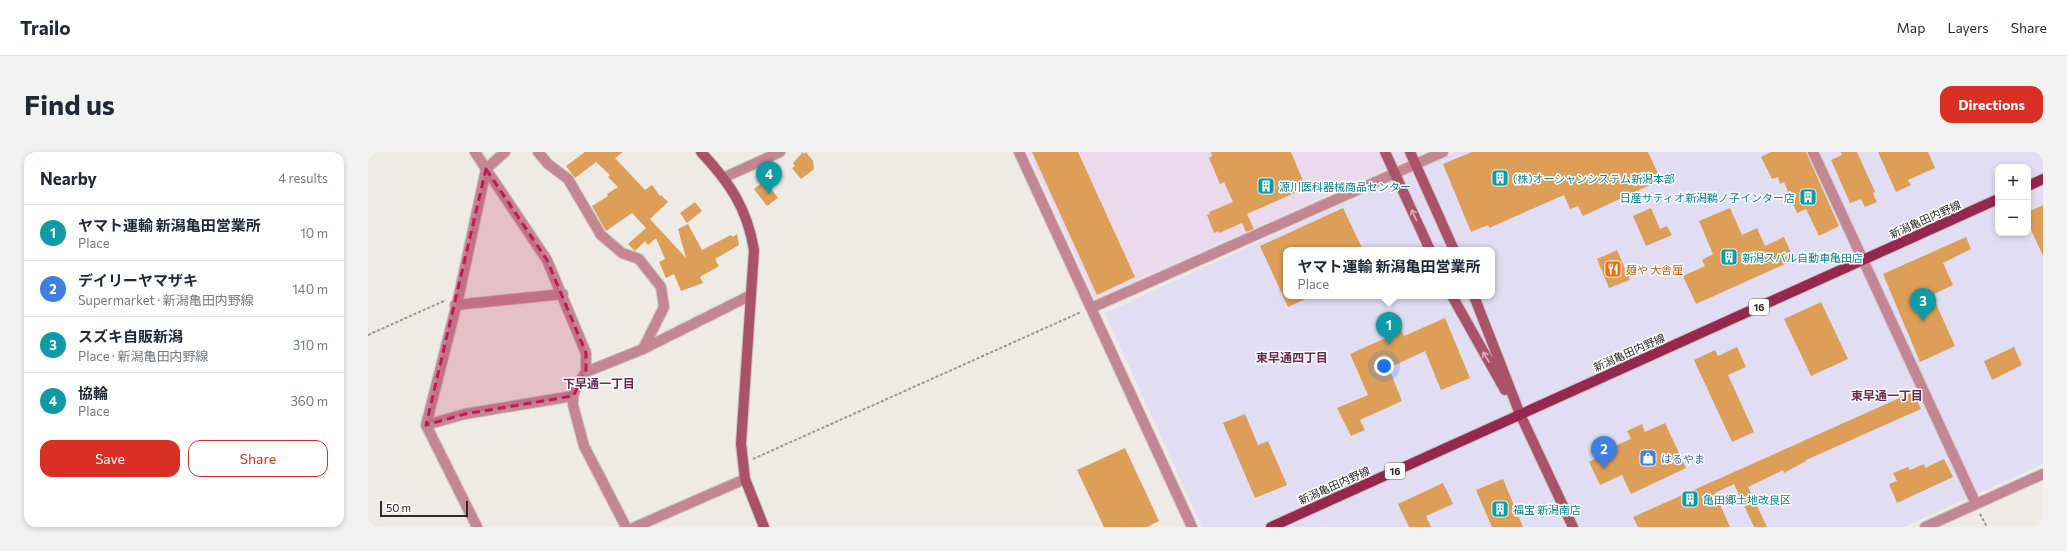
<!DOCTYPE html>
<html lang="en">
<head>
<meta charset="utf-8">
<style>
	:root { --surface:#fff; --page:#f2f2f3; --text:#1f2937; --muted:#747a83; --line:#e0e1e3; --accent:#d93025 }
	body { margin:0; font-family:Commissioner,"Noto Sans JP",sans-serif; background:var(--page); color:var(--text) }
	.controls { position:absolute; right:12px; top:12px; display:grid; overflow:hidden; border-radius:8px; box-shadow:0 2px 6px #0003 }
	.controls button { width:36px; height:36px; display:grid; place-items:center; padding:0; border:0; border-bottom:1px solid var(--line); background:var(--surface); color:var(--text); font:20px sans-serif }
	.scale { position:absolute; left:12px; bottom:10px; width:88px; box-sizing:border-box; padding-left:4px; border:2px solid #2e2c2a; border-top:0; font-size:11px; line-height:14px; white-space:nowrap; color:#2e2c2a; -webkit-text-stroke:3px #fff; paint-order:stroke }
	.you { position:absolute; left:1016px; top:214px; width:14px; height:14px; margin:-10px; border:3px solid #fff; border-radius:50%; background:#1a73e8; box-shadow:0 0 0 6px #1a73e833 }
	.badge { display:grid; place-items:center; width:26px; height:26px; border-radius:50%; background:var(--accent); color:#fff; font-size:13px; font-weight:700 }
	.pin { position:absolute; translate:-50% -33px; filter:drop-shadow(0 1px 2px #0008) }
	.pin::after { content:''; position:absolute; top:21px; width:14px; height:12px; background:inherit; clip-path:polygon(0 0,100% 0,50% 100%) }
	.popup { position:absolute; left:915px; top:95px; width:212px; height:52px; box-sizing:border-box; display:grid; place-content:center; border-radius:8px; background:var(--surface); filter:drop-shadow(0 1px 3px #0005); font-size:13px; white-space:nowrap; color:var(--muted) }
	.popup b { font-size:15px; color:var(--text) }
	.popup::after { content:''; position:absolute; left:50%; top:100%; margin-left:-8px; border:8px solid transparent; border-top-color:var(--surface) }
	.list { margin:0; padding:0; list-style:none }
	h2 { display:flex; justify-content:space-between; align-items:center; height:52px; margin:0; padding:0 16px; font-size:17px }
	h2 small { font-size:13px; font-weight:400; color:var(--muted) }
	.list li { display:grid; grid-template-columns:26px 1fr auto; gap:12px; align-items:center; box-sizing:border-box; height:56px; padding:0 16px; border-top:1px solid var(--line) }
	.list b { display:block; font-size:15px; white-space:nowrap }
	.list p { margin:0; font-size:13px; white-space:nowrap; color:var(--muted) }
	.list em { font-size:13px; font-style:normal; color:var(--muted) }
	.actions { display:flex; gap:8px; padding:12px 16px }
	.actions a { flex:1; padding:9px 0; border:1px solid var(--accent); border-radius:12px; text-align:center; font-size:14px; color:var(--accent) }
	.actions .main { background:var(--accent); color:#fff }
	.map { position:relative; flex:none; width:1675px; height:375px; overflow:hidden; border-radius:12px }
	header { display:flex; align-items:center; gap:24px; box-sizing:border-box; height:56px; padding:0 20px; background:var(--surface); border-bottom:1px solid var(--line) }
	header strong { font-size:19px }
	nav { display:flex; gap:22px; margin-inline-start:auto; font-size:14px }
	.intro { display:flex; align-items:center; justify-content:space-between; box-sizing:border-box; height:96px; padding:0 24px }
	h1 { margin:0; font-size:28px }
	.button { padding:10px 18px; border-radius:12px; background:var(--accent); color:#fff; font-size:14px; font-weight:700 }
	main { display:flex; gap:24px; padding:0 24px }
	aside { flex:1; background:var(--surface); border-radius:12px; box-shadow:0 2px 6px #0003 }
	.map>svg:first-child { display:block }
	.commercial { fill:#e1ddf3; fill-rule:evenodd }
	.industrial { fill:#ebdaed }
	.building { fill:#dd9f57 }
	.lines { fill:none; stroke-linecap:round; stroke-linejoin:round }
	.street-casing { stroke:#cbc8c3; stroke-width:12 }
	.secondary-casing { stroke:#cbc8c3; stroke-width:12 }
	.primary-casing { stroke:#cbc8c3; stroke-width:12 }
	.path { stroke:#999592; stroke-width:2; stroke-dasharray:3 2; stroke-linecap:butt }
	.street { stroke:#c48594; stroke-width:10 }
	.secondary { stroke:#ab526b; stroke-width:10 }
	.primary { stroke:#96274e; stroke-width:10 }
	.oneway { stroke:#d9b1bc }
	.marked { fill:#c2185b; fill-opacity:0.2; stroke:#c2185b; stroke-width:3; stroke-dasharray:8 5; stroke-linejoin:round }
	.labels { text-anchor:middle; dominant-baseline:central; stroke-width:3; stroke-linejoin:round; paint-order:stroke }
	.shield { fill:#fff; stroke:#6d6b6a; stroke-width:1 }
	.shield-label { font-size:10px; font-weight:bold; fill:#2e2c2a }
	.culture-label { font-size:11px; fill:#0d838f; stroke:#fff; text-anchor:start }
	.street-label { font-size:11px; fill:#2e2c2a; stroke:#fff }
	.food-label { font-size:11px; fill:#c56008; stroke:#fff; text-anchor:start }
	.shop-label { font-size:11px; fill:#366cbe; stroke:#fff; text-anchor:start }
	.neighbourhood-label { font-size:12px; font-weight:bold; fill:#682b51; stroke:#fff }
</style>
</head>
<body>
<header>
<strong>Trailo</strong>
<nav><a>Map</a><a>Layers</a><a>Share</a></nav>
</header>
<div class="intro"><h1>Find us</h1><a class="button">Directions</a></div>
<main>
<aside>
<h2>Nearby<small>4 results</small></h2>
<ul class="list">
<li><span class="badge" style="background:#0f9aa8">1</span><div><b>ヤマト運輸 新潟亀田営業所</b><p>Place</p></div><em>10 m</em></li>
<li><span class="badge" style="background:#3f7fe0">2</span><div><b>デイリーヤマザキ</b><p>Supermarket · 新潟亀田内野線</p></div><em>140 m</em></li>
<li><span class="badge" style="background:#0f9aa8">3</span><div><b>スズキ自販新潟</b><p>Place · 新潟亀田内野線</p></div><em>310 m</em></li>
<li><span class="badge" style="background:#0f9aa8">4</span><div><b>協輪</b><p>Place</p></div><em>360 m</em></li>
</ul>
<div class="actions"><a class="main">Save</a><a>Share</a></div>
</aside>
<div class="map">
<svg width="1675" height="375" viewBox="0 0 1675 375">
	<rect width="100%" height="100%" fill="#eeeae5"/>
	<path class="commercial" d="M1087,0H1675V312L1536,375H834L737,161ZM1630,15H1660V81H1630ZM918,98H1124V144H918Z"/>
	<path class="industrial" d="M660,0H1057L727,147Z"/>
	<path class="building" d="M217,0H255L247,6L277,38L284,33L292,44L293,43L300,50L282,67L318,106L310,77L320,72L334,98L363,83L365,85L369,82L371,93L347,107L351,114L332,125L335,131L313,139L306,122L298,126L291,110L297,107L288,86L280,93L277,89L267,99L260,92L278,76L264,61L238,79L224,54L240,44L239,42L250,35L240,25L242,23L228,10L207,26L198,14Z
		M435,0L436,2L438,0L445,9L446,17L433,27L424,16L427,14L425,11Z
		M664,0H710L767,125L729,143Z
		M843,0H923L938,36L879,62L886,77L878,80L874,71L851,81L850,79L846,81L839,63L842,62L841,60L865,50L856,30L852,32L841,6L844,4Z
		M1104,0H1280L1293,28L1215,64L1210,54L1202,57L1196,43L1121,76L1120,73L1103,80L1075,12Z
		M1403,0H1438L1471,74L1451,84L1438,57L1429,61L1416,30L1412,32L1410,25L1404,27L1393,5Z
		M1473,0H1489L1507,40L1505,41L1509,50L1497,55L1493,47L1482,51L1463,8L1474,3Z
		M1510,0H1560L1567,16L1540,28L1543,33L1528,40Z
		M397,29L410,46L399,54L386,37Z
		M327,50L334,59L319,71L312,61Z
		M1675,53V104L1660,71V60Z
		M975,56L995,98H918V144H944L920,155L892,94Z
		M1283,56L1292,77L1299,74L1304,83L1278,94L1265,64Z
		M1362,56L1374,83L1389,76L1397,94L1416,85L1426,108L1328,152L1315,124L1337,114L1334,108L1345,102L1331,69Z
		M1598,85L1603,97L1575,111L1585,133L1564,143L1587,194L1552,210L1515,122Z
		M1249,98L1262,128L1241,136L1229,107Z
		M1453,150L1480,207L1443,224L1416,167Z
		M1077,166L1102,226L1073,238L1057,199L1021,216L1034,249L992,268L997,278L983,284L969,256L1000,243L982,202L1022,184L1019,176L1031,171L1036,184Z
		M1369,195L1378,215L1360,223L1386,280L1364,290L1326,208L1347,198L1350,204Z
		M1646,195L1654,213L1624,228L1616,209Z
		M1545,240L1553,257L1438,308V309L1416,321L1415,318L1380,335L1399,375H1386L1366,332L1347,341L1362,375H1270L1265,365Z
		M877,262L890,293L900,289L919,333L887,346L855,271Z
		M1297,271L1318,316L1263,342L1254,323L1232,333L1221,310L1243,299L1242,296L1263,287L1259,279L1274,272L1277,280Z
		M757,296L791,369L779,375H736L709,318Z
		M1576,307L1585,325L1529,351L1521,332L1529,329L1525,321L1540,315L1542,318L1556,312L1557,316Z
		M1135,327L1155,375H1124L1108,338Z
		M1075,331L1085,352L1058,364L1063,375H1041L1030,352Z"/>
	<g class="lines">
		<g class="street-casing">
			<path id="street" d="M107,0L118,17L91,143L58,273L109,375
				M137,0L118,17L179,108L218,201V220
				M170,0L180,12L200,27L233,83L254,101L271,107L293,135L296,155L275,197
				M651,0L824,375
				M1445,0L1608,352
				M355,26L412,0
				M87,153L195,142
				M723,156L1075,0
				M58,273L97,262L205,244
				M258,375L216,294L205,253V244L209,233L218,220L275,197L383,143
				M267,375L377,327
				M1557,375L1675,322"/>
		</g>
		<g class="secondary-casing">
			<path id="secondary" d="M333,0C362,31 379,56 386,98L373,292L377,327L396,375
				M1017,0L1062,98
				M1042,0L1086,98
				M1084,144L1137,238
				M1106,144L1152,262L1205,375"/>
		</g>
		<g class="primary-casing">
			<path id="primary" d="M1660,34L1675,27
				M903,375L1630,47"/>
		</g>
		<path class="path" d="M0,183L78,148
			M385,307L713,160
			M1612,362L1619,375"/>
		<use href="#street" class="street"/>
		<use href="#secondary" class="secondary"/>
		<use href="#primary" class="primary"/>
	</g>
	<defs><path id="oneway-shaft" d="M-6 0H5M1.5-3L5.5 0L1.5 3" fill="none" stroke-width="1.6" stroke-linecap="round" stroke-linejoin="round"/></defs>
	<g class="oneway">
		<use href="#oneway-shaft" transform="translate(1046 63) rotate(-115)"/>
		<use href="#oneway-shaft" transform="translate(1118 205) rotate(-121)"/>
	</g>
	<path class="marked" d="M118,17L179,108L218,201V220L205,244L97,262L58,273Z"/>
	<defs>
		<g id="building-square" transform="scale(0.9)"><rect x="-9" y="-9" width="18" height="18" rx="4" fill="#0f9aa8" stroke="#fff"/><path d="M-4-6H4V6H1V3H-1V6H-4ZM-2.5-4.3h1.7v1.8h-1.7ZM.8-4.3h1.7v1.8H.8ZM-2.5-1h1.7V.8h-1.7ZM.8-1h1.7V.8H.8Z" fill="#fff"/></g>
		<g id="restaurant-square" transform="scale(0.9)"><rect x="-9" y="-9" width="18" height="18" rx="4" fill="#e8710a" stroke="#fff"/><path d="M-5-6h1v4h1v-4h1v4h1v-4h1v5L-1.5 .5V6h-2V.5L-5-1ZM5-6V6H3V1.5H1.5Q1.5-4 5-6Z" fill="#fff"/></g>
		<g id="shop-square" transform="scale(0.9)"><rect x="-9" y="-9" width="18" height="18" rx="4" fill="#3f7fe0" stroke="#fff"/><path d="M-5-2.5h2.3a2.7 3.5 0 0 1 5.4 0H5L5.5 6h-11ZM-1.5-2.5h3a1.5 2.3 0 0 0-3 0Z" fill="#fff"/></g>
	</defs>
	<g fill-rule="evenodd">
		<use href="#building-square" x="1132" y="26"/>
		<use href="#building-square" x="898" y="34"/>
		<use href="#building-square" x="1440" y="45"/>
		<use href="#building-square" x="1361" y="105"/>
		<use href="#restaurant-square" x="1245" y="117"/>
		<use href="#shop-square" x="1280" y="306"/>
		<use href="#building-square" x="1322" y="347"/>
		<use href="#building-square" x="1132" y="357"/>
	</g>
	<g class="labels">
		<g class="shield">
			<rect x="1381" y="147" width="20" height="16" rx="3"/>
			<rect x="1017" y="311" width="20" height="16" rx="3"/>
		</g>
		<g class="shield-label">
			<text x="1391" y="155">16</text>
			<text x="1027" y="319">16</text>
		</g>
		<g class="culture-label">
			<text x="1145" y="26">(株)オーシャンシステム新潟本部</text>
			<text x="911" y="34">源川医科器械商品センター</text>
			<text x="1427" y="45" text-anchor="end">日産サティオ新潟鵜ノ子インター店</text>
			<text x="1374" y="105">新潟スバル自動車亀田店</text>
			<text x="1335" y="347">亀田郷土地改良区</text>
			<text x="1145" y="357">福宝 新潟南店</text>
		</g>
		<g class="street-label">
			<text transform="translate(1557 67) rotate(-24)">新潟亀田内野線</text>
			<text transform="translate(1261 200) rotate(-24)">新潟亀田内野線</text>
			<text transform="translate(966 333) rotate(-24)">新潟亀田内野線</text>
		</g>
		<g class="food-label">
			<text x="1258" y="117">麺や 大舎厘</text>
		</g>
		<g class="shop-label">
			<text x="1293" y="306">はるやま</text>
		</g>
		<g class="neighbourhood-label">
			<text x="924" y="205">東早通四丁目</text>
			<text x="231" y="231">下早通一丁目</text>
			<text x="1519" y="243">東早通一丁目</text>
		</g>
	</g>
</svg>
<div class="controls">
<button>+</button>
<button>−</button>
</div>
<div class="scale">50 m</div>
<div class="you"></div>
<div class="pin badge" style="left:1021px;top:193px;background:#0f9aa8">1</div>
<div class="popup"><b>ヤマト運輸 新潟亀田営業所</b>Place</div>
<div class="pin badge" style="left:1236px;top:317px;background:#3f7fe0">2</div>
<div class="pin badge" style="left:1555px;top:169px;background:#0f9aa8">3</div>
<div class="pin badge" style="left:401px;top:42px;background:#0f9aa8">4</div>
</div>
</main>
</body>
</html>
